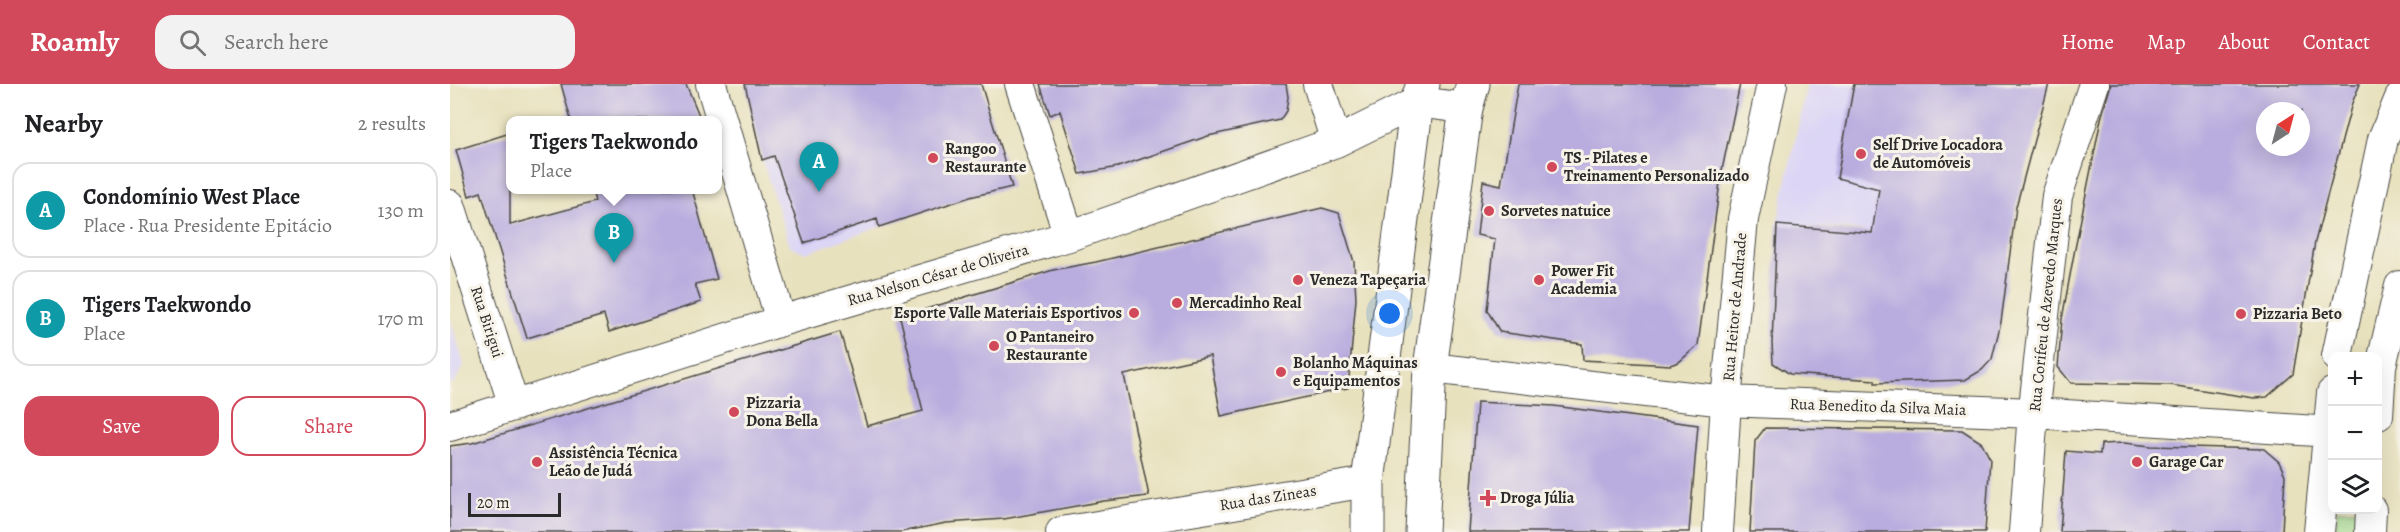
<!DOCTYPE html>
<html lang="en">
<head>
<meta charset="utf-8">
<style>
	:root { --surface:#fff; --page:#f2f2f2; --text:#202124; --muted:#757577; --line:#e0e0e0; --accent:#d1495b }
	body { margin:0; font-family:Alegreya,serif; background:var(--page); color:var(--text) }
	.controls { position:absolute; right:18px; bottom:18px; display:grid; overflow:hidden; border-radius:12px; box-shadow:0 6px 24px #0002 }
	.controls button { width:54px; height:54px; display:grid; place-items:center; padding:0; border:0; border-bottom:2px solid var(--line); background:var(--surface); color:var(--text); font:30px sans-serif }
	.compass { position:absolute; left:1806px; top:18px; width:54px; height:54px; border-radius:50%; background:var(--surface); box-shadow:0 6px 24px #0002; rotate:36deg }
	.scale { position:absolute; left:18px; bottom:15px; width:93px; box-sizing:border-box; padding-left:6px; border:3px solid #2b2b2b; border-top:0; font-size:16px; line-height:21px; white-space:nowrap; color:#2b2b2b; -webkit-text-stroke:4px #f7f3e8; paint-order:stroke }
	.you { position:absolute; left:940px; top:230px; width:21px; height:21px; margin:-15px; border:4px solid #fff; border-radius:50%; background:#1a73e8; box-shadow:0 0 0 9px #1a73e833 }
	.badge { display:grid; place-items:center; width:39px; height:39px; border-radius:50%; background:var(--accent); color:#fff; font-size:20px; font-weight:700 }
	.pin { position:absolute; translate:-50% -50px; filter:drop-shadow(0 2px 3px #0008) }
	.pin::after { content:''; position:absolute; top:32px; width:21px; height:18px; background:inherit; clip-path:polygon(0 0,100% 0,50% 100%) }
	.popup { position:absolute; left:56px; top:32px; width:216px; height:78px; box-sizing:border-box; display:grid; place-content:center; border-radius:12px; background:var(--surface); filter:drop-shadow(0 2px 4px #0005); font-size:20px; white-space:nowrap; color:var(--muted) }
	.popup b { font-size:22px; color:var(--text) }
	.popup::after { content:''; position:absolute; left:50%; top:100%; margin-left:-12px; border:12px solid transparent; border-top-color:var(--surface) }
	.list { margin:0; padding:0; list-style:none }
	h2 { display:flex; justify-content:space-between; align-items:center; height:78px; margin:0; padding:0 24px; font-size:26px }
	h2 small { font-size:20px; font-weight:400; color:var(--muted) }
	.list li { display:grid; grid-template-columns:39px 1fr auto; gap:18px; align-items:center; box-sizing:border-box; height:96px; margin:0 12px 12px; padding:0 12px; border:2px solid var(--line); border-radius:18px }
	.list b { display:block; font-size:22px; white-space:nowrap }
	.list p { margin:0; font-size:20px; white-space:nowrap; color:var(--muted) }
	.list em { font-size:20px; font-style:normal; color:var(--muted) }
	.actions { display:flex; gap:12px; padding:18px 24px }
	.actions a { flex:1; padding:14px 0; border:2px solid var(--accent); border-radius:18px; text-align:center; font-size:21px; color:var(--accent) }
	.actions .main { background:var(--accent); color:#fff }
	.icon { flex:none; width:33px; height:33px; fill:none; stroke:currentColor; stroke-width:2; stroke-linecap:round; stroke-linejoin:round }
	.map { position:relative; flex:none; width:1950px; height:448px; overflow:hidden }
	header { display:flex; align-items:center; gap:36px; box-sizing:border-box; height:84px; padding:0 30px; background:var(--accent); color:#fff }
	header strong { font-size:28px }
	nav { display:flex; gap:33px; margin-inline-start:auto; font-size:21px }
	.search { width:420px; height:54px; background:var(--page); display:flex; align-items:center; gap:15px; box-sizing:border-box; padding:0 21px; border-radius:18px; color:var(--muted); font-size:22px }
	main { display:flex }
	aside { flex:1; background:var(--surface) }
	.map>svg:first-child { display:block }
	.built { fill:#dcd5f6 }
	.green { fill:#a4dd8f; stroke:#68845d; stroke-width:1.5 }
	.building { fill:#b9addf; fill-rule:evenodd }
	.lines { fill:none; stroke-linecap:round; stroke-linejoin:round }
	.minor-casing { stroke:#474641; stroke-width:32 }
	.major-casing { stroke:#474641; stroke-width:35 }
	.minor { stroke:#fff; stroke-width:30 }
	.major { stroke:#fff; stroke-width:33 }
	.poi-dot { fill:#d1495b; stroke:#f7f3e8; stroke-width:2 }
	.labels { text-anchor:middle; dominant-baseline:central; stroke-width:6; stroke-linejoin:round; paint-order:stroke }
	.poi-label { font-size:16px; font-weight:bold; fill:#2b2b2b; stroke:#f7f3e8; text-anchor:start }
	.street-label { font-size:16px; fill:#2b2b2b; stroke:#f7f3e8 }
</style>
</head>
<body>
<header>
<strong>Roamly</strong>
<div class="search"><svg class="icon" aria-label="search" viewBox="0 0 24 24"><circle cx="10" cy="10" r="6"/><path d="M15 15l6 6"/></svg>Search here</div>
<nav><a>Home</a><a>Map</a><a>About</a><a>Contact</a></nav>
</header>
<main>
<aside>
<h2>Nearby<small>2 results</small></h2>
<ul class="list">
<li><span class="badge" style="background:#0f9aa8">A</span><div><b>Condomínio West Place</b><p>Place · Rua Presidente Epitácio</p></div><em>130 m</em></li>
<li><span class="badge" style="background:#0f9aa8">B</span><div><b>Tigers Taekwondo</b><p>Place</p></div><em>170 m</em></li>
</ul>
<div class="actions"><a class="main">Save</a><a>Share</a></div>
</aside>
<div class="map">
<svg width="1950" height="448" viewBox="0 0 1950 448">
	<rect width="100%" height="100%" fill="#f7f3e8"/>
	<filter id="ink" filterUnits="userSpaceOnUse"><feTurbulence type="fractalNoise" baseFrequency=".0167" numOctaves="2"/><feDisplacementMap in="SourceGraphic" scale="12" xChannelSelector="R" yChannelSelector="G"/><feConvolveMatrix kernelMatrix="1 2 1 2 8 2 1 2 1" color-interpolation-filters="sRGB"/></filter>
	<filter id="wash" filterUnits="userSpaceOnUse"><feTurbulence type="fractalNoise" baseFrequency=".008" numOctaves="4" result="noise"/><feDisplacementMap in="SourceGraphic" scale="24" xChannelSelector="R" yChannelSelector="G"/><feGaussianBlur stdDeviation="1.35" result="paint"/><feColorMatrix in="noise" values="0 0 0 0 0 0 0 0 0 0 0 0 0 0 0 0 0 1.4 0 .05"/><feComposite in="paint" operator="in"/></filter>
	<g filter="url(#wash)">
		<rect width="100%" height="100%" fill="#e8e1bd"/>
		<path class="built" d="M1357,0H1428L1445,153L1398,145L1327,141Z
			M398,48L429,143L356,169L340,162L312,76Z
			M0,233L14,281L4,299L0,300Z"/>
		<path class="green" d="M1887,426H1908L1906,448H1886Z"/>
		<g id="blocks">
			<path class="building" d="M111,0H236L251,36H121Z
				M295,0H531L562,103L520,113L429,143L427,135L354,159L324,72L312,76Z
				M590,0H836L838,13L836,27L830,36L758,52L668,83L630,90L610,27L600,31Z
				M1068,0H1290L1271,91L1248,261L1229,278L1220,281L1133,276L1132,260L1050,248L1037,226L1045,155L1027,151L1033,97L1051,101Z
				M1404,0H1599L1566,123L1551,238L1542,275L1532,286L1515,296L1425,299V296L1340,290L1323,279L1322,259L1327,141L1422,149L1429,105L1387,94Z
				M1661,0H1910L1902,19L1865,158L1843,290L1817,313L1804,314L1720,301L1621,299L1608,283L1612,235L1623,175L1651,35ZM1815,27H1851V63H1815Z
				M60,49V141L145,118L142,105H242L267,195L245,200L251,218L159,248L154,231L77,254L31,108L19,112L6,66Z
				M872,124L889,129L904,178L906,215L898,304L771,332L760,272L674,291L699,412L654,417L554,435L496,439L451,448H0V362L22,359L390,248L417,342L473,327L450,233L603,186L646,178Z
				M1027,318L1104,322L1248,341L1239,448H1018Z
				M1315,344L1512,346L1532,359L1540,375L1535,448H1300L1305,357Z
				M1674,359L1701,362L1814,365L1829,378L1835,391L1832,448H1610L1616,367L1650,370L1651,360Z"/>
		</g>
	</g>
	<g filter="url(#ink)">
		<use href="#blocks" fill-opacity="0" stroke="#474641" stroke-width="1.5"/>
		<g class="lines">
			<g class="minor-casing">
				<path id="minor" d="M261,0L331,237
					M570,0L619,152
					M868,0L886,58
					M0,121L64,322
					M1887,272L1933,55L1950,14
					M980,284L1276,317L1584,329L1882,348
					M1928,331L1931,282L1950,202
					M0,342L331,237L619,152L886,58L967,18L1016,24
					M611,448L918,398
					M1268,448L1276,317L1293,135L1322,0
					M1574,448L1582,342L1607,112L1644,0
					M1869,448L1882,309
					M1920,448L1921,426"/>
			</g>
			<g class="major-casing">
				<path id="major" d="M918,448V398L967,18L973,0
					M972,448L980,284L1016,24L1023,0"/>
			</g>
			<use href="#minor" class="minor"/>
			<use href="#major" class="major"/>
		</g>
	</g>
	<g class="poi-dot">
		<circle cx="1411" cy="70" r="6"/>
		<circle cx="483" cy="74" r="6"/>
		<circle cx="1102" cy="83" r="6"/>
		<circle cx="1039" cy="127" r="6"/>
		<circle cx="848" cy="196" r="6"/>
		<circle cx="1089" cy="196" r="6"/>
		<circle cx="727" cy="219" r="6"/>
		<circle cx="684" cy="229" r="6"/>
		<circle cx="1791" cy="230" r="6"/>
		<circle cx="544" cy="262" r="6"/>
		<circle cx="831" cy="288" r="6"/>
		<circle cx="284" cy="328" r="6"/>
		<circle cx="87" cy="378" r="6"/>
		<circle cx="1687" cy="378" r="6"/>
		<path d="M1035 405h6v6h6v6h-6v6h-6v-6h-6v-6h6z"/>
	</g>
	<g class="labels">
		<g class="poi-label">
			<text x="1423" y="61">Self Drive Locadora<tspan x="1423" dy="18">de Automóveis</tspan></text>
			<text x="495" y="65">Rangoo<tspan x="495" dy="18">Restaurante</tspan></text>
			<text x="1114" y="74">TS - Pilates e<tspan x="1114" dy="18">Treinamento Personalizado</tspan></text>
			<text x="1051" y="127">Sorvetes natuice</text>
			<text x="1101" y="187">Power Fit<tspan x="1101" dy="18">Academia</tspan></text>
			<text x="860" y="196">Veneza Tapeçaria</text>
			<text x="739" y="219">Mercadinho Real</text>
			<text x="672" y="229" text-anchor="end">Esporte Valle Materiais Esportivos</text>
			<text x="1803" y="230">Pizzaria Beto</text>
			<text x="556" y="253">O Pantaneiro<tspan x="556" dy="18">Restaurante</tspan></text>
			<text x="843" y="279">Bolanho Máquinas<tspan x="843" dy="18">e Equipamentos</tspan></text>
			<text x="296" y="319">Pizzaria<tspan x="296" dy="18">Dona Bella</tspan></text>
			<text x="99" y="369">Assistência Técnica<tspan x="99" dy="18">Leão de Judá</tspan></text>
			<text x="1699" y="378">Garage Car</text>
			<text x="1050" y="414">Droga Júlia</text>
		</g>
		<g class="street-label">
			<text transform="translate(488 191) rotate(-16)">Rua Nelson César de Oliveira</text>
			<text transform="translate(1596 221) rotate(-84)">Rua Corifeu de Azevedo Marques</text>
			<text transform="translate(1285 223) rotate(-85)">Rua Heitor de Andrade</text>
			<text transform="translate(37 238) rotate(72)">Rua Birigui</text>
			<text transform="translate(1428 323) rotate(2)">Rua Benedito da Silva Maia</text>
			<text transform="translate(818 414) rotate(-9)">Rua das Zineas</text>
		</g>
	</g>
</svg>
<div class="controls">
<button>+</button>
<button>−</button>
<button><svg class="icon" aria-label="layers" viewBox="0 0 24 24"><path d="M12 4l9 5-9 5-9-5zM3 14l9 5 9-5"/></svg></button>
</div>
<svg class="compass" viewBox="-18 -18 36 36"><path d="M0-13l5 13h-10z" fill="#e53935"/><path d="M0 13l5-13h-10z" fill="#757577"/></svg>
<div class="scale">20 m</div>
<div class="you"></div>
<div class="pin badge" style="left:369px;top:108px;background:#0f9aa8">A</div>
<div class="pin badge" style="left:164px;top:179px;background:#0f9aa8">B</div>
<div class="popup"><b>Tigers Taekwondo</b>Place</div>
</div>
</main>
</body>
</html>
